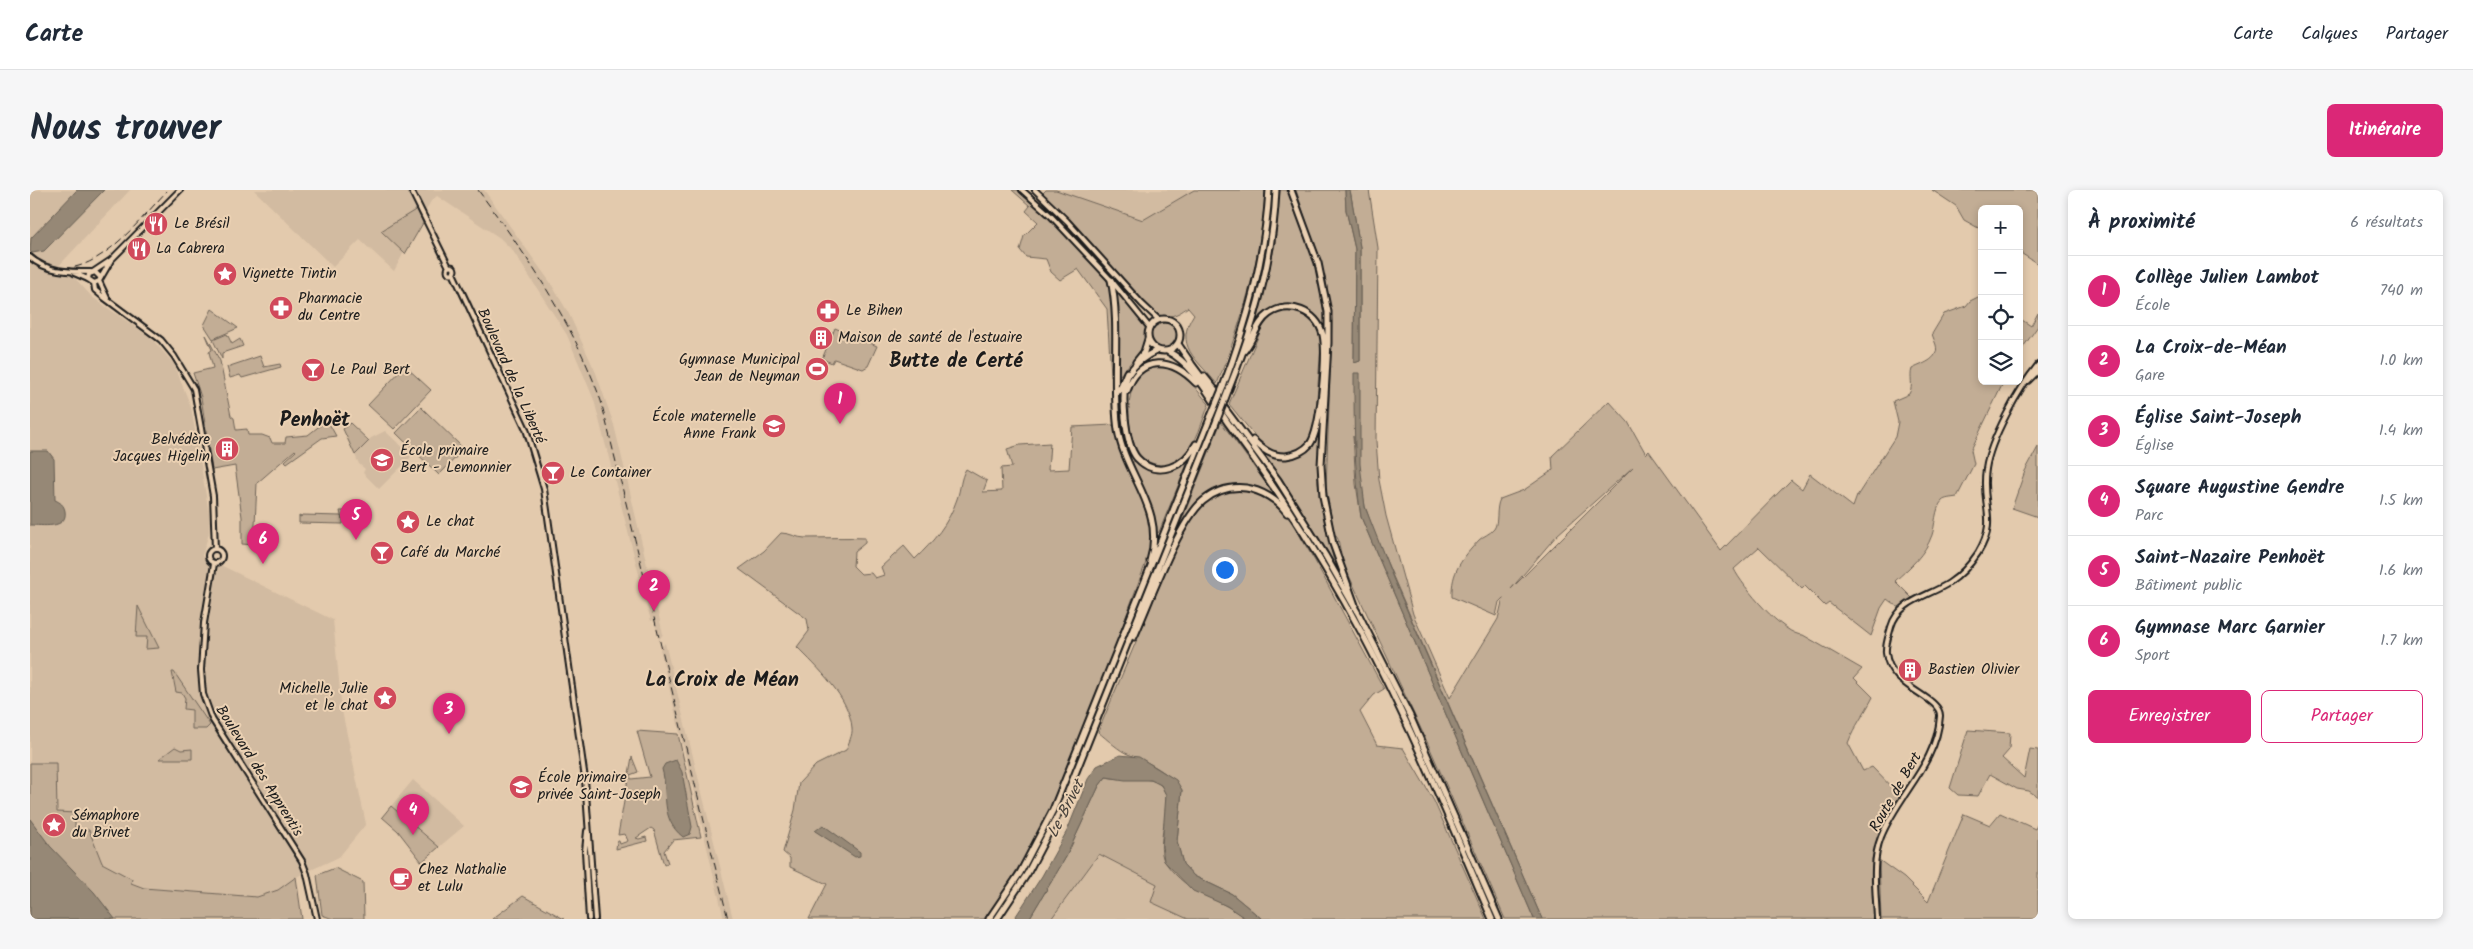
<!DOCTYPE html>
<html lang="fr">
<head>
<meta charset="utf-8">
<style>
	:root { --surface:#fff; --page:#f6f6f7; --text:#1f2937; --muted:#747a83; --line:#e0e1e3; --accent:#db2777 }
	body { margin:0; font-family:Kalam,sans-serif; background:var(--page); color:var(--text) }
	.controls { position:absolute; right:15px; top:15px; display:grid; overflow:hidden; border-radius:8px; box-shadow:0 2px 8px #0003 }
	.controls button { width:45px; height:45px; display:grid; place-items:center; padding:0; border:0; border-bottom:1px solid var(--line); background:var(--surface); color:var(--text); font:25px sans-serif }
	.you { position:absolute; left:1194px; top:379px; width:18px; height:18px; margin:-12px; border:4px solid #fff; border-radius:50%; background:#1a73e8; box-shadow:0 0 0 8px #1a73e833 }
	.badge { display:grid; place-items:center; width:32px; height:32px; border-radius:50%; background:var(--accent); color:#fff; font-size:16px; font-weight:700 }
	.pin { position:absolute; translate:-50% -41px; filter:drop-shadow(0 1px 2px #0008) }
	.pin::after { content:''; position:absolute; top:26px; width:18px; height:15px; background:inherit; clip-path:polygon(0 0,100% 0,50% 100%) }
	.list { margin:0; padding:0; list-style:none }
	h2 { display:flex; justify-content:space-between; align-items:center; height:65px; margin:0; padding:0 20px; font-size:21px }
	h2 small { font-size:16px; font-weight:400; color:var(--muted) }
	.list li { display:grid; grid-template-columns:32px 1fr auto; gap:15px; align-items:center; box-sizing:border-box; height:70px; padding:0 20px; border-top:1px solid var(--line) }
	.list b { display:block; font-size:19px; white-space:nowrap }
	.list p { margin:0; font-size:16px; white-space:nowrap; color:var(--muted) }
	.list em { font-size:16px; font-style:normal; color:var(--muted) }
	.actions { display:flex; gap:10px; padding:15px 20px }
	.actions a { flex:1; padding:11px 0; border:1px solid var(--accent); border-radius:8px; text-align:center; font-size:18px; color:var(--accent) }
	.actions .main { background:var(--accent); color:#fff }
	.icon { flex:none; width:28px; height:28px; fill:none; stroke:currentColor; stroke-width:2; stroke-linecap:round; stroke-linejoin:round }
	.map { position:relative; flex:none; width:2008px; height:729px; overflow:hidden; border-radius:8px }
	header { display:flex; align-items:center; gap:30px; box-sizing:border-box; height:70px; padding:0 25px; background:var(--surface); border-bottom:1px solid var(--line) }
	header strong { font-size:24px }
	nav { display:flex; gap:28px; margin-inline-start:auto; font-size:18px }
	.intro { display:flex; align-items:center; justify-content:space-between; box-sizing:border-box; height:120px; padding:0 30px }
	h1 { margin:0; font-size:35px }
	.button { padding:12px 22px; border-radius:8px; background:var(--accent); color:#fff; font-size:18px; font-weight:700 }
	main { display:flex; gap:30px; padding:0 30px }
	aside { flex:1; background:var(--surface); border-radius:8px; box-shadow:0 2px 8px #0003 }
	.map>svg:first-child { display:block }
	.built { fill:#d2bba1 }
	.green { fill:#c2ad95; stroke:#6f6458; fill-rule:evenodd }
	.water { fill:#968876; stroke:#655d52 }
	.lines { fill:none; stroke-linecap:round; stroke-linejoin:round }
	.tertiary-casing { stroke:#1c1c1c; stroke-width:8 }
	.secondary-casing { stroke:#1c1c1c; stroke-width:8 }
	.trunk-casing { stroke:#1c1c1c; stroke-width:9 }
	.tertiary { stroke:#ebd1b3; stroke-width:4 }
	.secondary { stroke:#ebd1b3; stroke-width:4 }
	.trunk { stroke:#ebd1b3; stroke-width:5 }
	.rail { stroke:#1c1c1c; stroke-width:1; stroke-dasharray:8 4; stroke-linecap:butt }
	.trunk-bridge-casing { stroke:#1c1c1c; stroke-width:9; stroke-linecap:butt }
	.trunk-bridge { stroke:#ebd1b3; stroke-width:5 }
	.labels { text-anchor:middle; dominant-baseline:central; stroke-width:4; stroke-linejoin:round; paint-order:stroke }
	.poi-label { font-size:15px; fill:#1c1c1c; stroke:#ebd1b3; text-anchor:start }
	.street-label { font-size:15px; fill:#1c1c1c; stroke:#ebd1b3 }
	.water-label { font-size:16px; font-style:italic; fill:#47423c; stroke:#ebd1b3 }
	.district-label { font-size:20px; font-weight:bold; fill:#1c1c1c; stroke:#ebd1b3 }
</style>
</head>
<body>
<header>
<strong>Carte</strong>
<nav><a>Carte</a><a>Calques</a><a>Partager</a></nav>
</header>
<div class="intro"><h1>Nous trouver</h1><a class="button">Itinéraire</a></div>
<main>
<div class="map">
<svg width="2008" height="729" viewBox="0 0 2008 729">
	<rect width="100%" height="100%" fill="#e3caad"/>
	<filter id="ink" filterUnits="userSpaceOnUse"><feTurbulence type="fractalNoise" baseFrequency=".02" numOctaves="2"/><feDisplacementMap in="SourceGraphic" scale="10" xChannelSelector="R" yChannelSelector="G"/><feConvolveMatrix kernelMatrix="1 2 1 2 8 2 1 2 1" color-interpolation-filters="sRGB"/></filter>
	<g filter="url(#ink)">
		<path class="built" d="M0,0H100L23,82L43,86L62,107L121,148L144,174L161,217L180,329L179,343L172,366L303,430L312,521L336,634L309,667L270,685L248,700L227,707L114,698L101,693L102,689L72,673L59,640L44,639L27,622L26,573H0Z
			M224,0H454L520,92L539,124L566,183L584,235L597,289L633,444L629,450L624,430L621,431L564,210L537,145L483,61L470,48L407,6L401,11L364,81L330,50L303,77Z
			M1026,0H1164L1113,31Z
			M355,241L382,266L349,299L333,283L335,279L329,274L325,265L341,248Z
			M635,453L703,729H694L630,459Z
			M383,590L434,636L409,657L361,616Z
			M1069,664L1127,694L1158,729H1021Z"/>
		<path class="green" d="M982,0H989C1035,42 1077,87 1116,136L1115,156L1090,185L1081,186L1077,119L1048,79L1030,90L1021,82L1016,69L996,67L990,60L994,46L1008,32L996,21L1000,16Z
			M1016,0H1026L1113,30L1164,0H1235C1232,68 1212,131 1187,194C1167,169 1143,156 1164,124L1158,117C1145,127 1137,129 1122,122L1012,4Z
			M1250,0H1259L1283,67L1291,102L1296,144L1291,155L1285,235L1290,237L1288,292L1304,373L1235,266L1233,256L1199,214L1234,133L1228,129L1245,54Z
			M1266,0H1315L1316,20L1325,59L1324,173L1330,171V57L1320,0H1339L1348,58L1346,251L1349,290L1356,326L1383,424L1420,508L1468,429L1473,408L1469,412L1466,426L1422,407C1421,381 1432,369 1449,350C1453,346 1460,344 1464,339C1469,332 1465,319 1470,309L1494,300L1523,280L1522,266L1579,211L1598,232L1616,264L1619,261L1691,361L1761,290L1772,299L1780,284L1823,317L1827,306L1865,247L1868,232L1863,211L1879,204C1884,195 1879,188 1882,179C1891,174 1910,170 1906,155C1905,151 1903,148 1902,144L1914,124L1936,116L1940,111L1952,105V191H1974L1941,260L1944,274L1927,307C1922,308 1915,308 1912,311C1905,318 1905,337 1902,345C1895,365 1880,377 1865,391L1882,408L1870,419L1857,409L1851,418L1841,446L1799,413L1795,416L1775,396L1772,399L1729,357L1704,379C1712,396 1754,446 1773,445L1832,479L1824,488L1843,507C1835,523 1824,537 1818,553L1833,581L1842,577L1870,606L1851,639L1842,669L1844,729H1512L1345,345L1335,316L1323,246L1326,294L1331,327L1504,729H1475L1399,556L1313,373L1308,349L1304,343L1296,299L1302,131L1296,91ZM1603,277L1481,399L1527,345Z
			M1902,0H2008V74L1989,62V19H1952V40L1934,30L1926,16Z
			M387,19L393,33L375,64L351,41Z
			M182,119L208,138L183,149L174,135Z
			M2008,123V136L1989,163V128L2001,136Z
			M1121 146a13 13 0 1 1 26 0a13 13 0 1 1-26 0Z
			M805,138L847,156L838,176L833,179L804,169L802,173L792,169Z
			M197,144L202,154L210,149L213,156L192,163V169L183,150Z
			M176,145L190,171L201,226L204,228L206,240L217,239L218,245H232L240,248L242,253H255L256,247L278,245L297,230L306,246L292,248L257,273L255,271L266,261L265,260L227,293L224,355L212,354V327L205,276L182,280L171,207L163,183L183,178L179,162L182,160Z
			M230,166L234,177L250,174L251,177L212,188L210,185L200,188L197,177Z
			M375,176L401,200L364,239L338,215Z
			M1129,176C1155,180 1162,195 1179,214C1172,231 1167,253 1154,266C1144,278 1124,278 1112,267C1097,252 1094,203 1108,187C1114,180 1121,178 1129,176Z
			M391,217L434,259L409,285L366,243Z
			M1191,232L1246,307L1247,316L1261,331L1285,371L1354,499L1344,505L1330,522L1347,555L1373,558L1404,611L1456,729H1232L1202,704L1164,686L1153,674L1147,651L1152,600C1138,582 1121,573 1100,565C1089,561 1077,549 1068,542L1139,373L1135,372Z
			M320,233L339,251L325,265L313,239Z
			M1083,235L1097,274L1106,271C1122,285 1138,285 1157,274L1129,342L1124,345L1118,367C1072,488 1032,625 954,729H779L797,694L760,677V668L753,662L765,620L769,593L786,575L816,560C818,554 823,545 822,538C820,508 787,477 767,457L779,441L777,429L709,379L734,361L751,343C760,343 767,348 775,348C795,348 815,347 835,348V353L824,362L823,376L831,384L841,383L845,388L854,385L851,377L874,356L885,369C903,352 919,333 927,309C931,298 930,289 936,279L957,291L953,302L972,301L971,278L982,277L977,259L990,255L1020,253L1018,280L1039,279L1042,237Z
			M2008,257V327L1982,318L1995,281Z
			M310,321H314L313,334L269,333V326L271,327L272,325L311,326L312,329Z
			M108,416L129,458L116,459L117,447H106Z
			M142,482H144L180,535L176,539H162V520L154,519L155,508L152,503L146,502Z
			M1938,540L1980,543L1979,560L1972,568L1994,588L2000,559L2008,560V607L1999,601L1987,599L1960,584L1948,606L1928,605L1920,598Z
			M607,541L648,544L671,647L643,650L634,661L638,673L634,675L624,640L621,638L606,648L609,649L616,647L617,651L586,659L587,651H589L590,654L598,651L595,644L588,645L602,567L608,582L600,585L601,589L620,587Z
			M145,557L151,560L162,559V569H129Z
			M0,573H26L27,622L45,623V639L59,640L72,673L102,689L101,693L114,698L227,707L248,700L266,687L272,729H0Z
			M1076,587C1091,591 1114,586 1126,592C1150,603 1122,653 1135,672C1160,707 1186,705 1216,729H1158L1121,712L1127,694L1069,664L1021,729H999L1036,667L1069,596Z
			M361,616L409,657L392,672L368,641L352,627Z
			M1970,623L2005,639L2008,633V729H1851L1849,670L1874,688L1898,712L1934,624L1960,635Z
			M305,678L333,692L334,729H303L292,725L287,685Z
			M493,706L534,729H462Z"/>
		<path class="water" d="M47,0H74L14,61L2,63L0,61L1,48Z
			M1315,0H1320L1330,57V171L1324,173L1325,59L1316,20Z
			M1324,183H1330V274L1335,317L1363,388L1512,729H1504L1331,327C1324,279 1324,231 1324,183Z
			M0,261H18L24,269L25,310C30,312 34,315 35,321C38,340 11,335 0,335Z
			M1090,565L1109,567L1146,590L1152,600L1147,651L1153,674L1164,686L1202,704L1232,729H1216L1197,716L1163,701L1134,671L1132,656L1136,605L1131,595L1121,590H1095L1076,587L1069,596L1036,667L999,729H984L1012,686L1037,641L1058,589L1067,576Z
			M646,570L652,582L662,637L660,644L653,647C629,628 639,604 632,579L635,574Z
			M0,629L20,656L64,702L85,729H0Z
			M793,635L830,662V666L825,667L785,641Z"/>
		<g class="lines">
			<g class="tertiary-casing">
				<path id="tertiary" d="M0,67C16,82 40,82 61,82
					M44,83L58,89
					M1998,191L2008,181
					M1847,729C1846,702 1841,672 1851,647C1868,604 1907,574 1910,526C1911,506 1859,498 1856,463C1855,455 1859,445 1861,437C1868,411 1899,406 1919,393C1931,385 1940,375 1948,363C1969,329 1950,315 1956,279C1960,250 1989,198 2008,175"/>
			</g>
			<g class="secondary-casing">
				<path id="secondary" d="M381,0L419,77
					M992,0L1021,26L1081,90L1120,138
					M1005,0L1037,31L1112,114L1129,130
					M417.5 80a3.5 3.5 0 1 1 7 0a3.5 3.5 0 1 1-7 0Z
					M63,82L81,70L150,0
					M423,83L496,239L514,299L555,589L565,729
					M69,91L77,108
					M64,93L65,100L72,106L131,150L144,166L164,199L183,306L185,359
					M64,93L69,91L80,72
					M64,93L58,89L59,84L65,82L70,87
					M178 366a7 7 0 1 1 14 0a7 7 0 1 1-14 0Z
					M184,374L174,433L171,480L173,504L182,529L272,671L277,684L287,729
					M557,641L555,661L559,729"/>
			</g>
			<g class="trunk-casing">
				<path id="trunk" d="M1261,0L1288,73L1298,122V153L1291,275L1293,306L1303,354L1325,415
					M1081,90C1091,135 1081,193 1088,240C1095,286 1136,319 1120,371
					M1118 145a16 16 0 1 1 32 0a16 16 0 1 1-32 0Z
					M1148,154L1161,173
					M1128,160C1117,165 1104,174 1098,185C1090,202 1095,254 1107,268C1127,290 1155,276 1166,254
					M1137,161C1164,174 1181,209 1198,233C1248,300 1294,372 1334,447C1382,538 1421,634 1462,729
					M1213,162C1224,150 1226,133 1239,124C1259,110 1287,121 1293,145C1297,164 1291,239 1280,254C1274,261 1264,265 1256,266C1242,267 1232,259 1223,250
					M1106,172L1114,162L1118,149
					M1160,172L1248,290L1295,365L1329,425L1380,526L1469,729
					M1174,186L1191,207
					M1193,197C1217,133 1235,69 1239,0
					M1089,201L1097,182
					M1097,201C1110,164 1142,168 1166,193
					M1198,201C1224,137 1243,70 1246,0
					M1104,447C1119,414 1148,332 1173,311C1185,301 1200,296 1216,298C1231,300 1248,310 1257,323
					M959,729L990,683L1023,620L1181,226
					M967,729L997,684L1031,619L1185,235"/>
			</g>
			<use href="#tertiary" class="tertiary"/>
			<use href="#secondary" class="secondary"/>
			<use href="#trunk" class="trunk"/>
			<path class="rail" d="M448,0C497,66 543,132 571,211L698,729
				M0,64C51,110 106,33 138,0"/>
			<g class="trunk-bridge-casing">
				<path id="trunk-bridge" d="M1181,226L1193,197
					M1185,235L1198,201"/>
			</g>
			<use href="#trunk-bridge" class="trunk-bridge"/>
		</g>
	</g>
	<defs>
		<g id="restaurant-disc" transform="scale(1.25)"><circle r="9.5" fill="#d1495b" stroke="#ebd1b3"/><path d="M-5-6h1v4h1v-4h1v4h1v-4h1v5L-1.5 .5V6h-2V.5L-5-1ZM5-6V6H3V1.5H1.5Q1.5-4 5-6Z" fill="#fff"/></g>
		<g id="sight-disc" transform="scale(1.25)"><circle r="9.5" fill="#d1495b" stroke="#ebd1b3"/><path d="M0-6L1.8-2.2L6-1.7L2.9 1.2L3.7 5.4L0 3.3L-3.7 5.4L-2.9 1.2L-6-1.7L-1.8-2.2Z" fill="#fff"/></g>
		<g id="pharmacy-disc" transform="scale(1.25)"><circle r="9.5" fill="#d1495b" stroke="#ebd1b3"/><path d="M-2-6h4v4h4v4h-4v4h-4v-4h-4v-4h4Z" fill="#fff"/></g>
		<g id="building-disc" transform="scale(1.25)"><circle r="9.5" fill="#d1495b" stroke="#ebd1b3"/><path d="M-4-6H4V6H1V3H-1V6H-4ZM-2.5-4.3h1.7v1.8h-1.7ZM.8-4.3h1.7v1.8H.8ZM-2.5-1h1.7V.8h-1.7ZM.8-1h1.7V.8H.8Z" fill="#fff"/></g>
		<g id="stadium-disc" transform="scale(1.25)"><circle r="9.5" fill="#d1495b" stroke="#ebd1b3"/><path d="M0-5a6.5 5 0 1 0 0 10a6.5 5 0 1 0 0-10ZM-3.5-1.8h7v3.6h-7Z" fill="#fff"/></g>
		<g id="bar-disc" transform="scale(1.25)"><circle r="9.5" fill="#d1495b" stroke="#ebd1b3"/><path d="M-6-5H6L.8 .8V4.5H3.5V6h-7V4.5H-.8V.8Z" fill="#fff"/></g>
		<g id="school-disc" transform="scale(1.25)"><circle r="9.5" fill="#d1495b" stroke="#ebd1b3"/><path d="M0-5L7-2L0 1L-7-2ZM-4 1L0 2.5L4 1V4Q0 6-4 4Z" fill="#fff"/></g>
		<g id="cafe-disc" transform="scale(1.25)"><circle r="9.5" fill="#d1495b" stroke="#ebd1b3"/><path d="M-5.5-4.5H6V0H3Q3 3.5 0 3.5H-2.5Q-5.5 3.5-5.5 0ZM3-3.2v2h1.7v-2ZM-6 4.5H4V6H-6Z" fill="#fff"/></g>
	</defs>
	<g fill-rule="evenodd">
		<use href="#restaurant-disc" x="126" y="34"/>
		<use href="#restaurant-disc" x="109" y="59"/>
		<use href="#sight-disc" x="195" y="84"/>
		<use href="#pharmacy-disc" x="251" y="118"/>
		<use href="#pharmacy-disc" x="798" y="121"/>
		<use href="#building-disc" x="791" y="148"/>
		<use href="#stadium-disc" x="787" y="179"/>
		<use href="#bar-disc" x="283" y="180"/>
		<use href="#school-disc" x="744" y="236"/>
		<use href="#building-disc" x="197" y="259"/>
		<use href="#school-disc" x="352" y="270"/>
		<use href="#bar-disc" x="523" y="283"/>
		<use href="#sight-disc" x="378" y="332"/>
		<use href="#bar-disc" x="352" y="363"/>
		<use href="#building-disc" x="1880" y="480"/>
		<use href="#sight-disc" x="355" y="508"/>
		<use href="#school-disc" x="491" y="597"/>
		<use href="#sight-disc" x="24" y="635"/>
		<use href="#cafe-disc" x="371" y="689"/>
	</g>
	<g class="labels">
		<g class="poi-label">
			<text x="144" y="34">Le Brésil</text>
			<text x="126" y="59">La Cabrera</text>
			<text x="212" y="84">Vignette Tintin</text>
			<text x="268" y="109">Pharmacie<tspan x="268" dy="17">du Centre</tspan></text>
			<text x="816" y="121">Le Bihen</text>
			<text x="808" y="148">Maison de santé de l'estuaire</text>
			<text x="770" y="170" text-anchor="end">Gymnase Municipal<tspan x="770" dy="17">Jean de Neyman</tspan></text>
			<text x="300" y="180">Le Paul Bert</text>
			<text x="726" y="227" text-anchor="end">École maternelle<tspan x="726" dy="17">Anne Frank</tspan></text>
			<text x="180" y="250" text-anchor="end">Belvédère<tspan x="180" dy="17">Jacques Higelin</tspan></text>
			<text x="370" y="261">École primaire<tspan x="370" dy="17">Bert - Lemonnier</tspan></text>
			<text x="540" y="283">Le Container</text>
			<text x="396" y="332">Le chat</text>
			<text x="370" y="363">Café du Marché</text>
			<text x="1898" y="480">Bastien Olivier</text>
			<text x="338" y="499" text-anchor="end">Michelle, Julie<tspan x="338" dy="17">et le chat</tspan></text>
			<text x="508" y="588">École primaire<tspan x="508" dy="17">privée Saint-Joseph</tspan></text>
			<text x="42" y="626">Sémaphore<tspan x="42" dy="17">du Brivet</tspan></text>
			<text x="388" y="680">Chez Nathalie<tspan x="388" dy="17">et Lulu</tspan></text>
		</g>
		<g class="street-label">
			<text transform="translate(481 186) rotate(66)">Boulevard de la Liberté</text>
			<text transform="translate(229 581) rotate(58)">Boulevard des Apprentis</text>
			<text transform="translate(1866 602) rotate(-60)">Route de Bert</text>
		</g>
		<g class="water-label">
			<text transform="translate(1036 619) rotate(-63)">Le Brivet</text>
		</g>
		<g class="district-label">
			<text x="926" y="172">Butte de Certé</text>
			<text x="285" y="231">Penhoët</text>
			<text x="692" y="491">La Croix de Méan</text>
		</g>
	</g>
</svg>
<div class="controls">
<button>+</button>
<button>−</button>
<button><svg class="icon" aria-label="locate" viewBox="0 0 24 24"><circle cx="12" cy="12" r="6"/><path d="M12 2v4M12 18v4M2 12h4M18 12h4"/></svg></button>
<button><svg class="icon" aria-label="layers" viewBox="0 0 24 24"><path d="M12 4l9 5-9 5-9-5zM3 14l9 5 9-5"/></svg></button>
</div>
<div class="you"></div>
<div class="pin badge" style="left:810px;top:234px">1</div>
<div class="pin badge" style="left:624px;top:421px">2</div>
<div class="pin badge" style="left:419px;top:544px">3</div>
<div class="pin badge" style="left:383px;top:645px">4</div>
<div class="pin badge" style="left:326px;top:350px">5</div>
<div class="pin badge" style="left:233px;top:374px">6</div>
</div>
<aside>
<h2>À proximité<small>6 résultats</small></h2>
<ul class="list">
<li><span class="badge">1</span><div><b>Collège Julien Lambot</b><p>École</p></div><em>740 m</em></li>
<li><span class="badge">2</span><div><b>La Croix-de-Méan</b><p>Gare</p></div><em>1.0 km</em></li>
<li><span class="badge">3</span><div><b>Église Saint-Joseph</b><p>Église</p></div><em>1.4 km</em></li>
<li><span class="badge">4</span><div><b>Square Augustine Gendre</b><p>Parc</p></div><em>1.5 km</em></li>
<li><span class="badge">5</span><div><b>Saint-Nazaire Penhoët</b><p>Bâtiment public</p></div><em>1.6 km</em></li>
<li><span class="badge">6</span><div><b>Gymnase Marc Garnier</b><p>Sport</p></div><em>1.7 km</em></li>
</ul>
<div class="actions"><a class="main">Enregistrer</a><a>Partager</a></div>
</aside>
</main>
</body>
</html>
